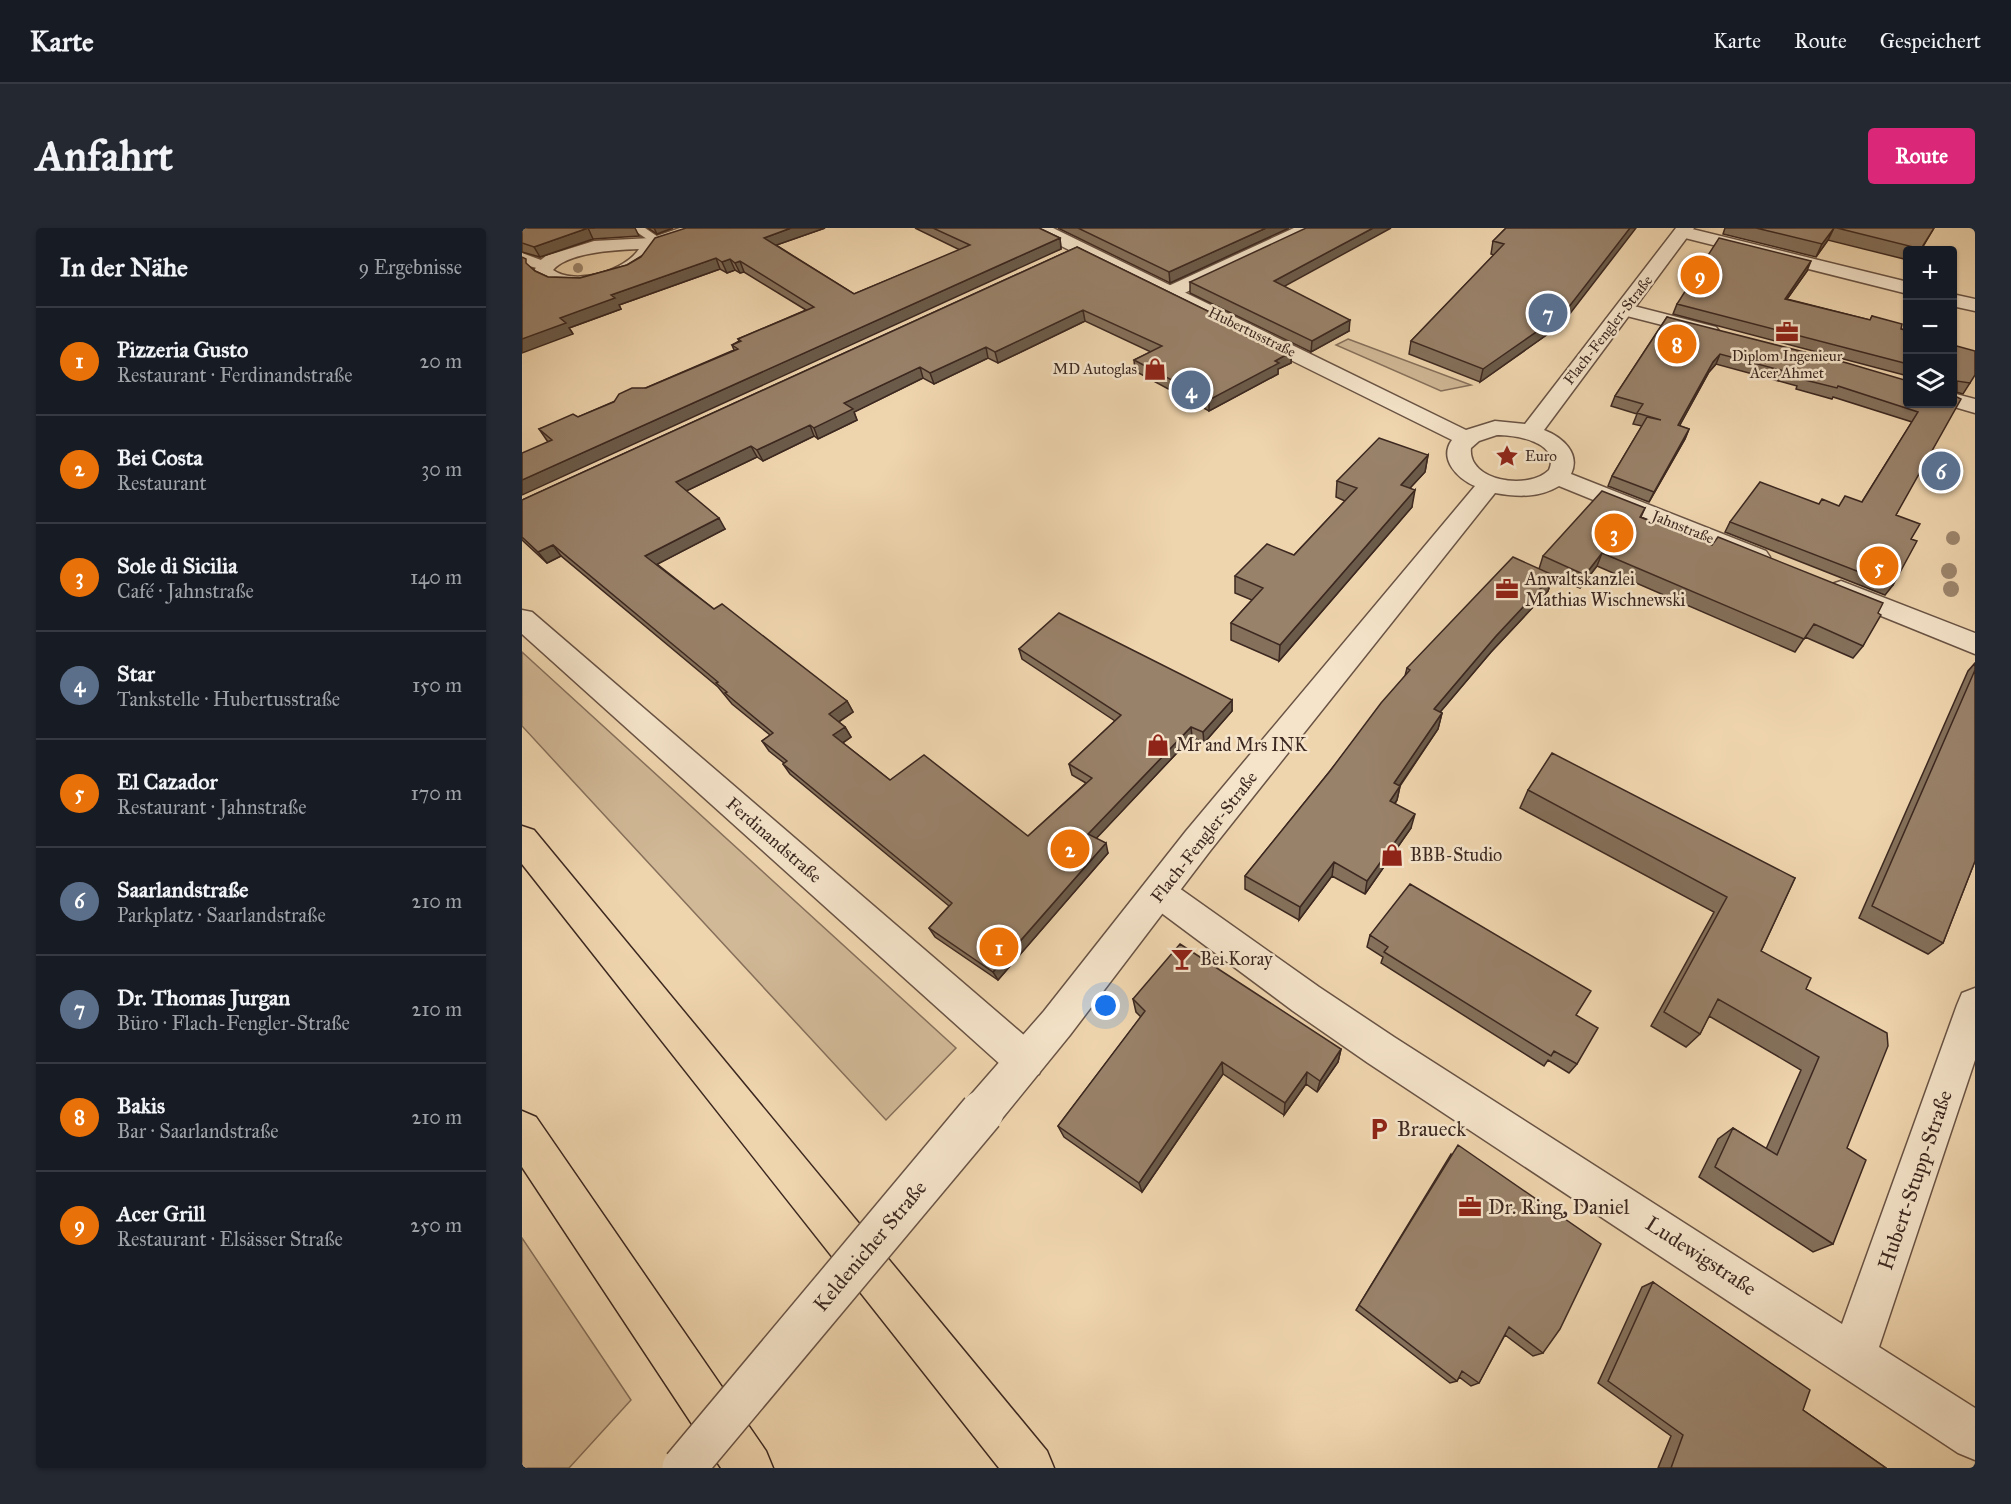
<!DOCTYPE html>
<html lang="de">
<head>
<meta charset="utf-8">
<style>
	:root { --surface:#171b24; --page:#242831; --text:#f1f3f6; --muted:#9ea1a6; --line:#363941; --accent:#db2777 }
	body { margin:0; font-family:"IM FELL Great Primer",serif; background:var(--page); color:var(--text) }
	.controls { position:absolute; right:18px; top:18px; display:grid; overflow:hidden; border-radius:6px; box-shadow:0 2px 4px #0004 }
	.controls button { width:54px; height:54px; display:grid; place-items:center; padding:0; border:0; border-bottom:2px solid var(--line); background:var(--surface); color:var(--text); font:30px sans-serif }
	.you { position:absolute; left:584px; top:778px; width:21px; height:21px; margin:-15px; border:4px solid #fff; border-radius:50%; background:#1a73e8; box-shadow:0 0 0 9px #1a73e833 }
	.badge { display:grid; place-items:center; width:39px; height:39px; border-radius:50%; background:var(--accent); color:#fff; font-size:20px; font-weight:700 }
	.pin { position:absolute; translate:-50% -50%; border:3px solid #fff; box-shadow:0 2px 6px #0006 }
	.list { margin:0; padding:0; list-style:none }
	h2 { display:flex; justify-content:space-between; align-items:center; height:78px; margin:0; padding:0 24px; font-size:26px }
	h2 small { font-size:20px; font-weight:400; color:var(--muted) }
	.list li { display:grid; grid-template-columns:39px 1fr auto; gap:18px; align-items:center; box-sizing:border-box; height:108px; padding:0 24px; border-top:2px solid var(--line) }
	.list b { display:block; font-size:22px; white-space:nowrap }
	.list p { margin:0; font-size:20px; white-space:nowrap; color:var(--muted) }
	.list em { font-size:20px; font-style:normal; color:var(--muted) }
	.icon { flex:none; width:33px; height:33px; fill:none; stroke:currentColor; stroke-width:2; stroke-linecap:round; stroke-linejoin:round }
	.map { position:relative; flex:none; width:1453px; height:1240px; overflow:hidden; border-radius:6px }
	header { display:flex; align-items:center; gap:36px; box-sizing:border-box; height:84px; padding:0 30px; background:var(--surface); border-bottom:2px solid var(--line) }
	header strong { font-size:28px }
	nav { display:flex; gap:33px; margin-inline-start:auto; font-size:21px }
	.intro { display:flex; align-items:center; justify-content:space-between; box-sizing:border-box; height:144px; padding:0 36px }
	h1 { margin:0; font-size:42px }
	.button { padding:15px 27px; border-radius:6px; background:var(--accent); color:#fff; font-size:21px; font-weight:700 }
	main { display:flex; gap:36px; padding:0 36px }
	aside { flex:1; background:var(--surface); border-radius:6px; box-shadow:0 2px 4px #0004 }
	.map>svg:first-child { display:block }
	.green { fill:#d1b896; stroke:#86705b; stroke-width:1.5 }
	.lines { fill:none; stroke-linecap:round; stroke-linejoin:round }
	.service-casing { stroke:#695344; stroke-width:4 }
	.minor-casing { stroke:#695344; stroke-width:3 }
	.tertiary-casing { stroke:#695344; stroke-width:3 }
	.motorway-casing { stroke:#3c2820; stroke-width:3 }
	.service { fill:#f5e4ca; fill-rule:evenodd }
	.minor { fill:#f5e4ca; fill-rule:evenodd }
	.tertiary { fill:#f5e4ca; fill-rule:evenodd }
	.motorway { fill:#efd5ae; fill-rule:evenodd }
	.tertiary-bridge-casing { stroke:#695344; stroke-width:46; stroke-linecap:butt }
	.tertiary-bridge { stroke:#f5e4ca; stroke-width:43 }
	.tree { fill:#9d866d }
	.wall { fill:#84705b; stroke:#3c2820; stroke-width:1.5 }
	.shaded-wall { fill:#6b5b4a; stroke:#3c2820; stroke-width:1.5 }
	.building { fill:#99826a; stroke:#3c2820; stroke-width:1.5 }
	.labels { text-anchor:middle; dominant-baseline:central; stroke-width:5; stroke-linejoin:round; paint-order:stroke }
	.far-street-label { font-size:15px; fill:#3c2820; stroke:#f5e4ca }
	.far-poi-label { font-size:15px; fill:#3c2820; stroke:#f5e4ca }
	.poi-label { font-size:18px; fill:#3c2820; stroke:#f5e4ca; text-anchor:start }
	.street-label { font-size:18px; fill:#3c2820; stroke:#f5e4ca }
	.near-poi-label { font-size:21px; fill:#3c2820; stroke:#f5e4ca; text-anchor:start }
	.near-street-label { font-size:21px; fill:#3c2820; stroke:#f5e4ca }
</style>
</head>
<body>
<header>
<strong>Karte</strong>
<nav><a>Karte</a><a>Route</a><a>Gespeichert</a></nav>
</header>
<div class="intro"><h1>Anfahrt</h1><a class="button">Route</a></div>
<main>
<aside>
<h2>In der Nähe<small>9 Ergebnisse</small></h2>
<ul class="list">
<li><span class="badge" style="background:#e8710a">1</span><div><b>Pizzeria Gusto</b><p>Restaurant · Ferdinandstraße</p></div><em>20 m</em></li>
<li><span class="badge" style="background:#e8710a">2</span><div><b>Bei Costa</b><p>Restaurant</p></div><em>30 m</em></li>
<li><span class="badge" style="background:#e8710a">3</span><div><b>Sole di Sicilia</b><p>Café · Jahnstraße</p></div><em>140 m</em></li>
<li><span class="badge" style="background:#5c6f8a">4</span><div><b>Star</b><p>Tankstelle · Hubertusstraße</p></div><em>150 m</em></li>
<li><span class="badge" style="background:#e8710a">5</span><div><b>El Cazador</b><p>Restaurant · Jahnstraße</p></div><em>170 m</em></li>
<li><span class="badge" style="background:#5c6f8a">6</span><div><b>Saarlandstraße</b><p>Parkplatz · Saarlandstraße</p></div><em>210 m</em></li>
<li><span class="badge" style="background:#5c6f8a">7</span><div><b>Dr. Thomas Jurgan</b><p>Büro · Flach-Fengler-Straße</p></div><em>210 m</em></li>
<li><span class="badge" style="background:#e8710a">8</span><div><b>Bakis</b><p>Bar · Saarlandstraße</p></div><em>210 m</em></li>
<li><span class="badge" style="background:#e8710a">9</span><div><b>Acer Grill</b><p>Restaurant · Elsässer Straße</p></div><em>250 m</em></li>
</ul>
</aside>
<div class="map">
<svg width="1453" height="1240" viewBox="0 0 1453 1240">
	<rect width="100%" height="100%" fill="#efd5ae"/>
	<filter id="stains"><feTurbulence type="fractalNoise" baseFrequency=".00333" numOctaves="4"/><feColorMatrix values="0 0 0 0 .2 0 0 0 0 .09 0 0 0 0 .02 0 0 0 .5 -.17"/></filter>
	<radialGradient id="worn" r=".72"><stop offset=".6" stop-color="#630" stop-opacity="0"/><stop offset="1" stop-color="#630" stop-opacity=".3"/></radialGradient>
	<path class="green" d="M826,111L949,157L919,163L814,117Z
		M0,424L434,820L364,892L0,498Z
		M0,1010L109,1172L47,1240H0Z"/>
	<g class="lines">
		<g class="service-casing">
			<path id="service" d="M109,0H123L142,13L136,17L132,16Z
				M0,25L27,35L29,38L23,42L3,37L0,35Z"/>
		</g>
		<g class="minor-casing">
			<path id="minor" d="M158,0H184L181,4C168,8 149,11 137,19C130,24 128,35 120,40C96,56 31,72 12,44L16,34L24,28L72,13L129,10ZM117,21C103,43 53,58 31,42C46,24 94,22 117,21Z
				M772,0H795L792,4L656,68H642L639,64L642,60Z
				M1155,0H1166L1386,54V66L1155,8L1152,4Z
				M1430,66L1453,71V83L1430,78Z
				M1104,76L1194,99L1197,103L1194,107L1187,109L1097,86L1094,82L1097,78Z
				M1430,165L1453,171V185L1422,176H1430Z
				M0,382L10,384L517,820L522,833L517,846L503,851L489,846L0,406Z
				M638,650L650,655L797,759L872,809L1320,1096L1435,777L1440,765L1453,760V832L1357,1119L1453,1180V1232L1436,1225L846,835L771,783L626,675L621,665L626,655Z"/>
		</g>
		<g class="tertiary-casing">
			<path id="tertiary" d="M508,0H531L944,202L973,193L1003,196L1154,0H1172L1022,202C1040,209 1059,225 1049,246L1244,323L1248,329L1244,335L1235,337L1226,335L1037,258C1017,270 995,269 973,265L688,623L548,807L474,898L460,904L446,898L440,884L446,870L522,783L664,603L953,258C936,251 916,231 930,212L511,4ZM975,207C994,207 1039,214 1027,242C1006,263 945,253 949,220L957,213Z
				M1319,353L1453,405V426L1310,368L1306,362L1310,356Z"/>
		</g>
		<g class="motorway-casing">
			<path id="motorway" d="M0,598L12,602L525,1223L532,1240H477L0,636Z
				M0,883L14,889L244,1223L251,1240H199L0,939Z"/>
		</g>
		<use href="#service" class="service"/>
		<use href="#minor" class="minor"/>
		<use href="#tertiary" class="tertiary"/>
		<use href="#motorway" class="motorway"/>
		<g class="tertiary-bridge-casing">
			<path id="tertiary-bridge" d="M162,1240L460,884"/>
		</g>
		<use href="#tertiary-bridge" class="tertiary-bridge"/>
	</g>
	<g class="tree">
		<circle cx="56" cy="40" r="5"/>
		<circle cx="1431" cy="310" r="7"/>
		<circle cx="1427" cy="343" r="8"/>
		<circle cx="1429" cy="361" r="8"/>
	</g>
	<path class="wall" d="M0,0H113L117,8L71,11L18,29L0,24Z
		M126,0H151L135,6Z
		M164,0H303L254,17L332,66L438,22L393,0H517L538,10L539,21L26,214L17,201L56,189L212,122L210,117L217,113L216,111L284,82L222,44L218,45L213,42L205,45L198,41L97,77L99,81L47,100L51,106L11,41L13,43L26,49L58,50L105,37Z
		M536,0H767L648,55Z
		M984,0L1040,96L958,154L887,126L889,113L972,27L969,26L971,13Z
		M1203,0H1412L1399,22H1386V32L1306,12L1294,29L1201,6Z
		M555,19L769,124V135L756,141V146L687,183L613,143L612,132L629,124L563,93L476,135L466,130L412,156L401,150L332,184L335,192L296,211L292,208L241,233L235,229L164,263L203,301L135,336L192,381L325,473L331,484L317,494L323,499L329,509L321,515L368,552L506,608L564,555L550,547L547,536L593,493L500,431L497,421L710,472V483L682,515L670,509L574,610L586,625L476,752L413,709L407,700L427,678L268,546L261,536L262,535L247,523L240,513L248,507L210,476L196,459L39,328L25,335L0,312V272Z
		M1285,43L1265,71L1348,92L1350,88L1379,101L1386,103V148L1151,86L1155,76Z
		M668,54L762,58L827,103L789,124L668,65Z
		M1145,89L1386,176L1431,117L1448,155L1441,166L1434,164L1432,168L1374,287L1389,311L1371,357L1363,367L1203,304L1208,294L1297,276L1317,278L1340,274L1390,194L1311,169L1310,171L1274,161L1275,158L1194,136L1187,144L1157,198L1167,201L1163,211L1127,274L1086,258L1090,248L1120,198L1111,196L1115,186L1089,178L1093,168Z
		M906,227L903,244L888,260L890,279L757,433L709,412V395L730,372L713,365V348L772,327L823,273L814,269L815,253Z
		M1123,280L1119,289L1356,385L1341,418L1331,430L1283,409L1273,424L1075,338L1058,360L1031,348L1026,363L969,424L918,484L920,485L916,501L878,558L875,572L873,576L889,600L843,666L810,648L777,692L723,661V648L808,543L883,448L885,440L1017,341L1021,328Z
		M1453,435V633L1421,715L1406,726L1337,690L1446,443Z
		M1006,562L1273,650L1239,723L1284,761L1325,920L1311,1016L1291,1024L1177,949L1196,911L1211,900L1244,921L1279,842L1187,788L1178,806L1164,819L1129,798L1192,684L998,580Z
		M848,707L1054,787L1055,836L1047,845L1026,832L1022,838L859,735L861,729L845,719Z
		M611,771L819,821L816,834L795,864L784,856L762,887L701,846L620,964L542,909L536,898L619,789L614,784Z
		M929,926L1021,1125L1011,1128L983,1107L957,1155L949,1158L937,1149L935,1153L928,1155L834,1082Z
		M1131,1054L1281,1182L1364,1240H1136L1149,1208L1076,1155L1120,1059Z"/>
	<path class="shaded-wall" d="M66,0L71,11L18,29L12,19Z
		M132,0H151L135,6Z
		M269,0H303L246,20L242,10Z
		M744,0H767L648,55L647,44Z
		M851,0H869L752,64V53Z
		M1108,0H1114L1040,96L958,154L961,141Z
		M1312,0L1306,12L1294,29L1300,16Z
		M538,10L539,21L0,267V252Z
		M194,30L198,41L97,77L99,81L47,100L51,106L0,125V111L38,90L89,67Z
		M208,31L213,42L205,45L200,34Z
		M218,33L222,44L218,45L213,35Z
		M1289,33L1285,43L1258,81L1263,71Z
		M561,82L563,93L476,135L473,124Z
		M828,92L827,103L789,124L790,113Z
		M464,119L466,130L412,156L408,145Z
		M769,124V135L756,141V146L687,183V172L753,133Z
		M1198,126L1194,136L1187,144L1152,208L1156,197L1191,134Z
		M398,139L401,150L332,184L335,192L296,211L292,200L322,175Z
		M288,197L292,208L241,233L235,222Z
		M1167,201L1163,211L1127,274L1132,264Z
		M229,218L235,229L160,265L154,254Z
		M906,227L903,244L876,273L879,257Z
		M893,262L890,279L757,433L758,417Z
		M197,290L203,301L130,339L123,328Z
		M31,317L39,328L25,335L16,324Z
		M1080,325L1075,338L1058,360L1063,347Z
		M1031,347L1026,363L969,424L908,496L912,481L974,408Z
		M710,472V483L682,515L681,504Z
		M325,473L331,484L313,496L307,486Z
		M920,485L916,501L869,570L872,555Z
		M323,499L329,509L317,517L311,507Z
		M669,499L670,509L569,616L566,606Z
		M878,558L875,572L864,587L868,573Z
		M893,586L889,600L843,666L845,653Z
		M584,615L586,625L476,752L471,744Z
		M812,634L810,648L777,692L778,679Z
		M819,821L816,834L795,864L798,853Z
		M700,834L701,846L620,964L617,955Z
		M785,844L784,856L762,887L763,875Z"/>
	<path class="building" d="M0,0H73H66L12,19L0,15Z
		M164,0H269L242,10L332,66L448,17L411,0H517L538,10L0,252V225L30,212L17,201L51,186L56,189L92,174L97,166L110,160H124L216,121L210,117L219,113L216,111L292,79L218,33L213,35L208,31L200,34L194,30L89,67L93,70L38,90L44,95L0,111V29L4,31V35L13,43L26,49L58,50L105,37L119,29L133,10Z
		M556,0H744L647,44Z
		M784,0H851L752,53L828,92L790,113L668,54Z
		M984,0H1108L1043,84L961,141L889,113L982,16L971,13Z
		M1234,0H1312L1300,16Z
		M1315,0H1412L1399,21Z
		M1197,10L1289,33L1263,71L1348,92L1350,88L1380,96L1379,101L1386,103V136L1155,76Z
		M555,19L769,124L753,133L757,135L687,172L612,132L640,118L561,82L473,124L464,119L408,145L398,139L322,175L331,181L292,200L288,197L235,222L229,218L154,254L197,290L123,328L192,381L200,376L325,473L307,486L323,499L311,507L368,552L402,527L506,608L570,550L547,536L599,487L497,421L537,385L710,472L681,504L669,499L566,606L584,615L471,744L407,700L430,675L261,536L265,533L240,513L251,505L203,465L205,464L194,455L196,454L31,317L16,324L0,309V272Z
		M1145,89L1325,135L1386,153V176H1431V167L1439,171L1374,287L1398,296L1389,311L1395,313L1371,357L1208,294L1238,254L1297,276L1300,271L1317,278L1323,268L1340,274L1396,184L1316,158L1315,160L1279,151L1281,148L1198,126L1191,134L1156,197L1167,201L1132,264L1090,248L1125,189L1139,192L1115,185L1121,176L1093,168Z
		M1431,117L1453,123V147L1448,155L1435,153V163L1431,164Z
		M857,210L906,227L879,257L893,262L758,417L709,395L741,360L713,348L745,316L772,327L835,260L815,253Z
		M1080,263L1123,280L1118,289L1190,317L1196,309L1361,375L1356,385L1359,387L1341,418L1292,396L1282,411L1080,325L1063,347L1021,328Z
		M991,329L1031,347L974,408L912,481L920,485L872,555L878,558L868,573L893,586L845,653L812,634L778,679L723,648L808,543L859,475L888,442L885,440Z
		M1453,442V633L1421,715L1350,678Z
		M1030,525L1273,650L1239,723L1289,750L1284,761L1365,805L1366,818L1325,920L1344,932L1311,1016L1193,939L1211,900L1255,927L1297,829L1196,771L1178,806L1142,784L1205,669L1006,562Z
		M888,656L1069,763L1054,787L1076,800L1055,836L1032,823L1029,828L862,724L866,719L848,707Z
		M658,716L819,821L798,853L785,844L763,875L700,834L617,955L536,898L623,783L611,771Z
		M936,917L1079,1016L1038,1101L1021,1125L987,1099L957,1155L940,1143L935,1153L837,1077Z
		M1131,1054L1288,1162L1281,1182L1364,1240H1149L1161,1207L1086,1153Z"/>
	<defs>
		<g id="office-bare" transform="scale(1.8)"><path d="M-6-3h4V-5.5h4V-3h4V5H-6ZM-1-4.5V-3h2v-1.5ZM-6 0V1H6V0Z" fill="#8f2418" stroke="#f5e4ca" stroke-width="2.5" paint-order="stroke"/></g>
		<g id="shop-bare" transform="scale(1.8)"><path d="M-5-2.5h2.3a2.7 3.5 0 0 1 5.4 0H5L5.5 6h-11ZM-1.5-2.5h3a1.5 2.3 0 0 0-3 0Z" fill="#8f2418" stroke="#f5e4ca" stroke-width="2.5" paint-order="stroke"/></g>
		<g id="sight-bare" transform="scale(1.8)"><path d="M0-6L1.8-2.2L6-1.7L2.9 1.2L3.7 5.4L0 3.3L-3.7 5.4L-2.9 1.2L-6-1.7L-1.8-2.2Z" fill="#8f2418" stroke="#f5e4ca" stroke-width="2.5" paint-order="stroke"/></g>
		<g id="bar-bare" transform="scale(1.8)"><path d="M-6-5H6L.8 .8V4.5H3.5V6h-7V4.5H-.8V.8Z" fill="#8f2418" stroke="#f5e4ca" stroke-width="2.5" paint-order="stroke"/></g>
		<g id="parking-bare" transform="scale(1.8)"><path d="M-3.5-5.5H1a3.5 3.5 0 0 1 0 7H-1V5.5H-3.5ZM-1-3.4V-.6H.8a1.4 1.4 0 0 0 0-2.8Z" fill="#8f2418" stroke="#f5e4ca" stroke-width="2.5" paint-order="stroke"/></g>
	</defs>
	<g fill-rule="evenodd">
		<use href="#office-bare" x="1265" y="104"/>
		<use href="#shop-bare" x="633" y="141"/>
		<use href="#sight-bare" x="985" y="228"/>
		<use href="#office-bare" x="985" y="361"/>
		<use href="#shop-bare" x="636" y="517"/>
		<use href="#shop-bare" x="870" y="627"/>
		<use href="#bar-bare" x="660" y="731"/>
		<use href="#parking-bare" x="857" y="901"/>
		<use href="#office-bare" x="948" y="979"/>
	</g>
	<g class="labels">
		<g class="far-street-label">
			<text transform="translate(1086 102) rotate(-52)">Flach-Fengler-Straße</text>
			<text transform="translate(730 104) rotate(26)">Hubertusstraße</text>
			<text transform="translate(1161 299) rotate(22)">Jahnstraße</text>
		</g>
		<g class="far-poi-label">
			<text x="1265" y="128">Diplom Ingenieur<tspan x="1265" dy="17">Acer Ahmet</tspan></text>
			<text x="615" y="141" text-anchor="end">MD Autoglas</text>
			<text x="1003" y="228" text-anchor="start">Euro</text>
		</g>
		<g class="poi-label">
			<text x="1003" y="351">Anwaltskanzlei<tspan x="1003" dy="21">Mathias Wischnewski</tspan></text>
			<text x="654" y="517">Mr and Mrs INK</text>
			<text x="888" y="627">BBB-Studio</text>
			<text x="678" y="731">Bei Koray</text>
		</g>
		<g class="street-label">
			<text transform="translate(682 609) rotate(-52)">Flach-Fengler-Straße</text>
			<text transform="translate(252 612) rotate(41)">Ferdinandstraße</text>
		</g>
		<g class="near-poi-label">
			<text x="875" y="901">Braueck</text>
			<text x="966" y="979">Dr. Ring, Daniel</text>
		</g>
		<g class="near-street-label">
			<text transform="translate(1393 952) rotate(-71)">Hubert-Stupp-Straße</text>
			<text transform="translate(348 1018) rotate(-50)">Keldenicher Straße</text>
			<text transform="translate(1179 1028) rotate(33)">Ludewigstraße</text>
		</g>
	</g>
	<rect width="100%" height="100%" filter="url(#stains)"/>
	<rect width="100%" height="100%" fill="url(#worn)"/>
</svg>
<div class="controls">
<button>+</button>
<button>−</button>
<button><svg class="icon" aria-label="layers" viewBox="0 0 24 24"><path d="M12 4l9 5-9 5-9-5zM3 14l9 5 9-5"/></svg></button>
</div>
<div class="you"></div>
<div class="pin badge" style="left:477px;top:719px;background:#e8710a">1</div>
<div class="pin badge" style="left:548px;top:621px;background:#e8710a">2</div>
<div class="pin badge" style="left:1092px;top:305px;background:#e8710a">3</div>
<div class="pin badge" style="left:669px;top:162px;background:#5c6f8a">4</div>
<div class="pin badge" style="left:1357px;top:338px;background:#e8710a">5</div>
<div class="pin badge" style="left:1419px;top:243px;background:#5c6f8a">6</div>
<div class="pin badge" style="left:1026px;top:85px;background:#5c6f8a">7</div>
<div class="pin badge" style="left:1155px;top:116px;background:#e8710a">8</div>
<div class="pin badge" style="left:1178px;top:47px;background:#e8710a">9</div>
</div>
</main>
</body>
</html>
